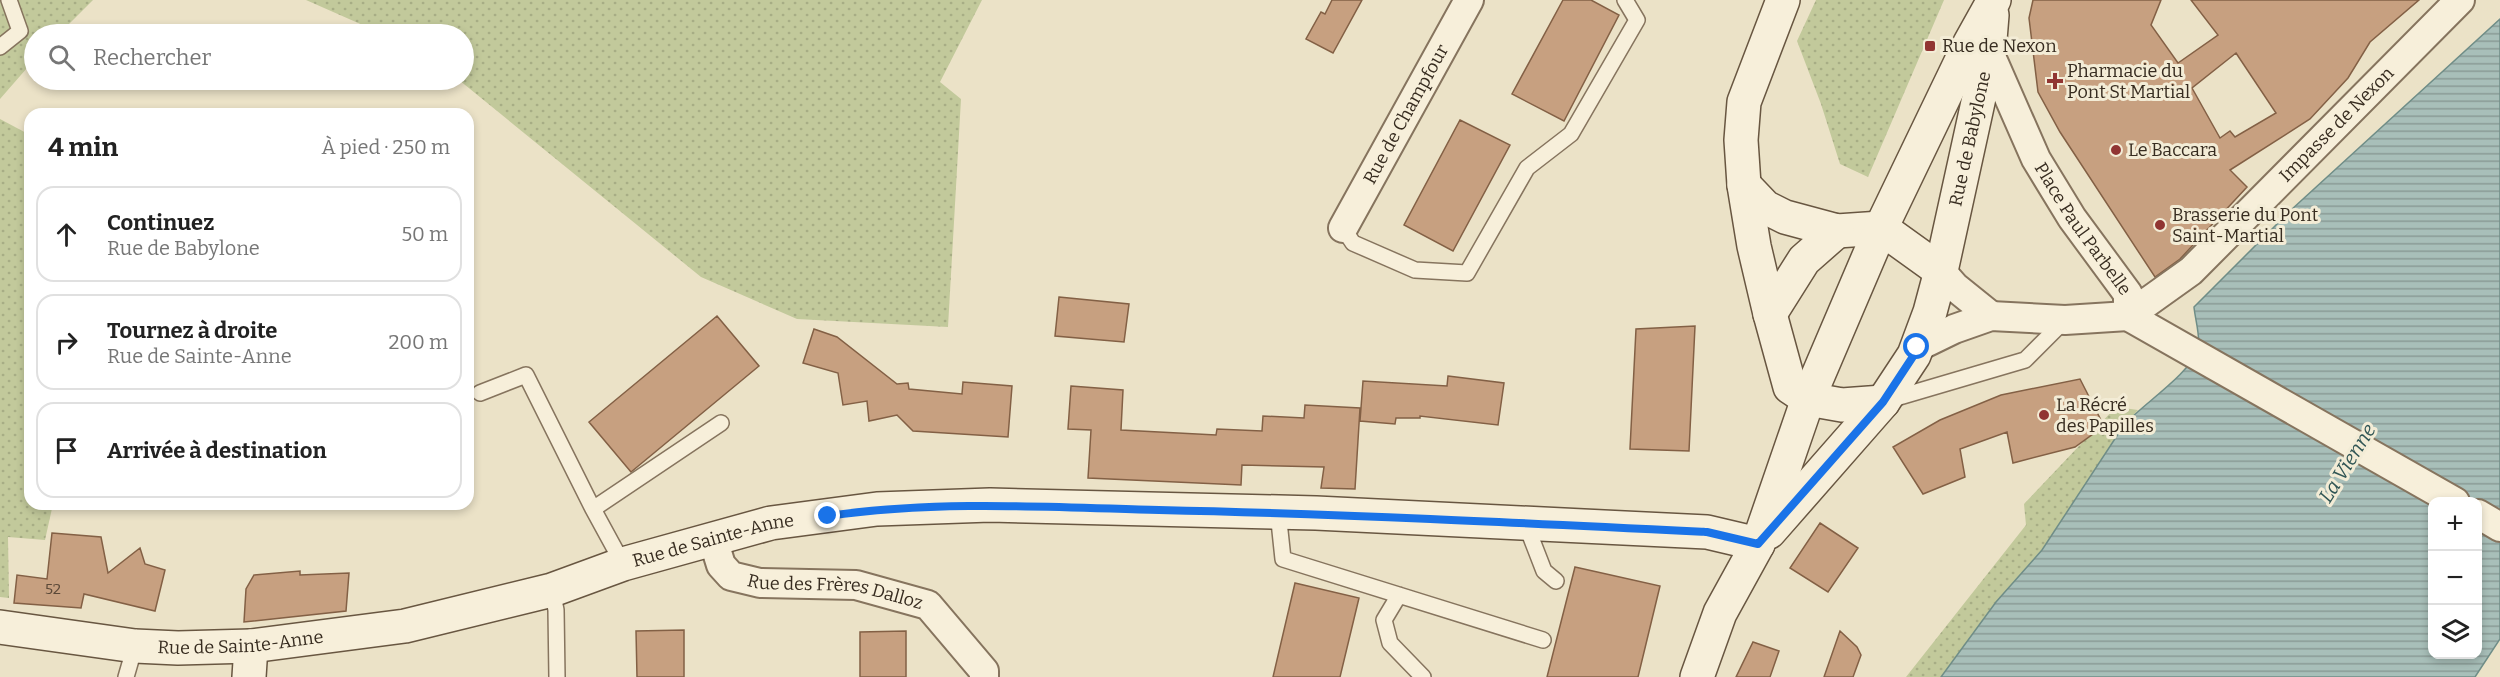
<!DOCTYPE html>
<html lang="fr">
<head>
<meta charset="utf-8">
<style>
	:root { --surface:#fff; --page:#f6f6f6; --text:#222; --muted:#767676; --line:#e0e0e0 }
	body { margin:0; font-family:Bitter,serif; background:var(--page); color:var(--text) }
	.controls { position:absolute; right:18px; bottom:18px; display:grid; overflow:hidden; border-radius:12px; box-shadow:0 3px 9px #0003 }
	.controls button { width:54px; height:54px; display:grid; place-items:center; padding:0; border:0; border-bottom:2px solid var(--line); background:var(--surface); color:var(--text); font:30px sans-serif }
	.stop { position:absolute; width:18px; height:18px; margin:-14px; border:4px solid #1a73e8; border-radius:50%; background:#fff }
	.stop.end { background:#1a73e8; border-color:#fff; box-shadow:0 2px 6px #0008 }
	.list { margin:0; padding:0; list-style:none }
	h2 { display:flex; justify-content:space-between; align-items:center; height:78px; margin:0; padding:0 24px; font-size:26px }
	h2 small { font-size:20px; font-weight:400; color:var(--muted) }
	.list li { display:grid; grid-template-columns:39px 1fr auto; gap:18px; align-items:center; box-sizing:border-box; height:96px; margin:0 12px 12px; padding:0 12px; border:2px solid var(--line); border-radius:18px }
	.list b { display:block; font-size:22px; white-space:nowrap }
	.list p { margin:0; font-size:20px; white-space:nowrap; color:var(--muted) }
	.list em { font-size:20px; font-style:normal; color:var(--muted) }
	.icon { flex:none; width:33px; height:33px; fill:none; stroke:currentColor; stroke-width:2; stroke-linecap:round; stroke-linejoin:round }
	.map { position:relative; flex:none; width:2500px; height:677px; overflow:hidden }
	.search { position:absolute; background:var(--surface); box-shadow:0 3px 9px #0003; left:24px; top:24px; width:450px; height:66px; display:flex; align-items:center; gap:15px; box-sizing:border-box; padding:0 21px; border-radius:33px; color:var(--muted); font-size:22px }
	.panel { position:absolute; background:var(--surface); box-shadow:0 3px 9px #0003; left:24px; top:108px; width:450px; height:402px; border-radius:18px }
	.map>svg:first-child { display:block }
	.grass { fill:url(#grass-dots) }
	.water { fill:url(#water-rules); stroke:#6f8d87; stroke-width:1.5; fill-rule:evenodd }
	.building { fill:#c7a080; stroke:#836045; stroke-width:1.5; fill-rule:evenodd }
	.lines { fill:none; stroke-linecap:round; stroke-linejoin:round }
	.lane-casing { stroke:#86745e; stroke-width:18 }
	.street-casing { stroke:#86745e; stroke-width:32 }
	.secondary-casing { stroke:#685641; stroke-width:36 }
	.lane { stroke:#f7efda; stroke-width:15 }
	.street { stroke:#f7efda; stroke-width:28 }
	.secondary { stroke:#f7efda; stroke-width:33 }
	.route { stroke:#1a73e8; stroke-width:8 }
	.poi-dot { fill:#913532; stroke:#f3ecd6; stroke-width:2 }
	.labels { text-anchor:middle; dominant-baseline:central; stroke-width:6; stroke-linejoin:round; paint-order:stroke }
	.number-label { font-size:15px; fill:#5b4938 }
	.poi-label { font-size:18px; fill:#372c20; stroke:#f3ecd6; text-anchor:start }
	.street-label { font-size:18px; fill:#372c20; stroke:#f3ecd6 }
	.water-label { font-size:20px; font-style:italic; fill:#315655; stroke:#f3ecd6 }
</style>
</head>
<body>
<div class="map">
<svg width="2500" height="677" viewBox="0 0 2500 677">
	<defs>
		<pattern id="grass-dots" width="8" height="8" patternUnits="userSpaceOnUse" patternTransform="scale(1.5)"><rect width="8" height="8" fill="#c2c99b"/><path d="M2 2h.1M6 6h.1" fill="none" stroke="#a7ad85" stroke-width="1.8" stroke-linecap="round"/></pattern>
		<pattern id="water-rules" width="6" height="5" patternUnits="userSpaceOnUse" patternTransform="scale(1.5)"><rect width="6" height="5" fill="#a8bfb9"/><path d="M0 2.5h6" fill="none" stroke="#8a9b96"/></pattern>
	</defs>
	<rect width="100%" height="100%" fill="#ebe2c7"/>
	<path class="grass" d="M0,0H93L59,34H34V60L0,99Z
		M306,0H982L940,82L961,99L948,327L797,319L701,277L459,80H464V34H383Z
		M1816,0H1944L1868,177L1840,164L1821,104L1797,41Z
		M0,119L30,135V504H53L45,540L8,537L9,598L0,597Z
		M2116,407L2138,410L2124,425L2042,550L1941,677H1906L2026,525L2024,504Z"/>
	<path class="water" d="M2500,19V639L2475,677H1941L1996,602L2042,550L2124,425C2144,403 2189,375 2198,349C2201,338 2195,319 2194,307L2291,210ZM2432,502H2478V654H2432Z"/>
	<path class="building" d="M1332,0H1362L1333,53L1306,39L1321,12L1325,14Z
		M1563,0H1591L1619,15L1564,121L1512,94Z
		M2033,0H2161L2151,25L2178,63L2218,35L2191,0H2419L2370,42L2348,78L2310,119L2230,170L2247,187L2180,259L2155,277L2060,132L2038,92L2029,18ZM2236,53L2276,113L2235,137L2230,131L2220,138L2192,88Z
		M1460,120L1510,145L1453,251L1404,225Z
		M1059,297L1129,304L1124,342L1055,336Z
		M717,316L759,366L631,472L589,422Z
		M1695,326L1689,451L1630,449L1636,329Z
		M814,329L837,337L897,384L908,383L909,389L962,394L963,382L1012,386L1008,437L913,431L897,415L869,421L867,401L843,405L838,373L803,363Z
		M1448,376L1504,383L1498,425L1420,416V418H1396L1395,424L1360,421L1363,381L1447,386Z
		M2080,379L2104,426L2075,447L2013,463L2007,432L1960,449L1965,477L1923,494L1893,447L1940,420L2001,395Z
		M1071,386L1123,390L1121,430L1216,435L1217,429L1262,431L1263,416L1304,418L1305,405L1360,408L1355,489L1321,488L1324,467L1242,465L1241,485L1088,478L1091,430L1068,429Z
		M1820,523L1858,548L1828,592L1790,568Z
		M52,533L101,537L108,573L140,548L145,564L165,570L155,611L84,594L81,608L14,603L17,575L47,579Z
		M1575,567L1660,586L1638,677H1547Z
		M300,571V575L349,573L346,611L244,622L246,589L254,575Z
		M1295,583L1359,598L1340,677H1273Z
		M684,630V677H637L636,631Z
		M906,631V677H860V632Z
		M1840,631L1857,647L1861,655L1853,677H1824Z
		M1753,642L1779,651L1770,677H1736Z"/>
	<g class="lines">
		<g class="lane-casing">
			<path id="lane" d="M0,47L20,31L9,0
				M1343,228L1353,243L1415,270L1467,273L1527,168L1571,134L1637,20L1625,0
				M480,393L526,375L593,509
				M1889,400L2025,360L2065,320
				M1278,512L1283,559L1543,640
				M1525,522L1544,571L1556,581
				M623,564L593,509L721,423
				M552,590L556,610L557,677
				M1399,595L1384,620L1390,643L1423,677
				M126,677L135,646"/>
		</g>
		<g class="street-casing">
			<g id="street">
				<path id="s1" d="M1989,52L2036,159L2072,218L2128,294V316"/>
				<path id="s2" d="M1343,228L1469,0"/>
				<path d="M1941,271L1955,287L1991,316"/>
				<path id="s3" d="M2128,316L2191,271L2460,0"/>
				<path d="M2128,316L2455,502"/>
				<path d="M1917,347L1954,329L1991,316L2065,320L2128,316"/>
				<path d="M2478,514L2500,527"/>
				<path id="s4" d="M713,539L721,565L731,576L760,583L856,585L928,605L984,671V677"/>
			</g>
		</g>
		<g class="secondary-casing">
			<g id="secondary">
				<path d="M1783,0L1744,102L1741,140L1744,185L1754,246L1770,314L1790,387L1808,399L1842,405L1883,402"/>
				<path d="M1744,185L1765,207L1785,217L1837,231L1881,228"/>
				<path d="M1881,228L1941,271"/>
				<path d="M1770,314L1804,260L1837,231"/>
				<path id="s5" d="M1769,532L1883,402L1914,355L1930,312L1941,271L1989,52L1992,15"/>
				<path id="s6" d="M0,627L135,646L178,648L251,646L405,626L552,590L623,564L771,523L877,509L990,505L1316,513L1707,532L1758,544"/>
				<path d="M249,677L251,646"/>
				<path d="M1697,677L1720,613L1758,544L1808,399L1881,228L1970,43L1994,0"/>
			</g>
		</g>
		<use href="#lane" class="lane"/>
		<use href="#street" class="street"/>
		<use href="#secondary" class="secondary"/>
	</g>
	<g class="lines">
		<path class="route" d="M828,516C937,500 1049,507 1159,510C1342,514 1524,523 1707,532L1758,544L1883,402L1914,355L1917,347"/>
	</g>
	<g class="poi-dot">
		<rect x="1924" y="40" width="12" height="12" rx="3"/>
		<path d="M2052 72h6v6h6v6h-6v6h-6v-6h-6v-6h6z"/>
		<circle cx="2116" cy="150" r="6"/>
		<circle cx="2160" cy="225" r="6"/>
		<circle cx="2044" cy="415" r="6"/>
	</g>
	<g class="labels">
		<g class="number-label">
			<text x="53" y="589">52</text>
		</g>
		<g class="poi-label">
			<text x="1942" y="46">Rue de Nexon</text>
			<text x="2067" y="71">Pharmacie du<tspan x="2067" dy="21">Pont St Martial</tspan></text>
			<text x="2128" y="150">Le Baccara</text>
			<text x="2172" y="215">Brasserie du Pont<tspan x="2172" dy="21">Saint-Martial</tspan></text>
			<text x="2056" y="405">La Récré<tspan x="2056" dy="21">des Papilles</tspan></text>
		</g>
		<g class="street-label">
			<text stroke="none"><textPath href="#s2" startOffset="130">Rue de Champfour</textPath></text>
			<text stroke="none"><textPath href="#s3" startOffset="284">Impasse de Nexon</textPath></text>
			<text stroke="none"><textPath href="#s5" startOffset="453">Rue de Babylone</textPath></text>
			<text stroke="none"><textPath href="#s1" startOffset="201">Place Paul Parbelle</textPath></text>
			<text stroke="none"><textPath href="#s6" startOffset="728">Rue de Sainte-Anne</textPath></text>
			<text stroke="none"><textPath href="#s4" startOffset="148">Rue des Frères Dalloz</textPath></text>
			<text stroke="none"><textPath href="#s6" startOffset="242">Rue de Sainte-Anne</textPath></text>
		</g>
		<g class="water-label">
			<text transform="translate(2347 463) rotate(-58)">La Vienne</text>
		</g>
	</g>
</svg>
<div class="controls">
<button>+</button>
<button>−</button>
<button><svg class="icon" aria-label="layers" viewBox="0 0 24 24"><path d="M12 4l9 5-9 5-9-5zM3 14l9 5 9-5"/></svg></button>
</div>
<div class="stop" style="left:1917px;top:347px"></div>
<div class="stop end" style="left:828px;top:516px"></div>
<div class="search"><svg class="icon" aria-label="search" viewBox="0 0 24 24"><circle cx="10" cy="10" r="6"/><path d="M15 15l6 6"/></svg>Rechercher</div>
<section class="panel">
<h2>4 min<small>À pied · 250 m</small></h2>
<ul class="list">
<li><svg class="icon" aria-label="ahead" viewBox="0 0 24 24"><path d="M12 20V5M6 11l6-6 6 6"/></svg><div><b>Continuez</b><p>Rue de Babylone</p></div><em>50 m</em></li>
<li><svg class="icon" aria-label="right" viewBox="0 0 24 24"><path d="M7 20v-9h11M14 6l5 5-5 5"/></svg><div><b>Tournez à droite</b><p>Rue de Sainte-Anne</p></div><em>200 m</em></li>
<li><svg class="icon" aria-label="arrive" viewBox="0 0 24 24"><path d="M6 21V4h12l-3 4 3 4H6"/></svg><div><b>Arrivée à destination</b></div></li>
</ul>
</section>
</div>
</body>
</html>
